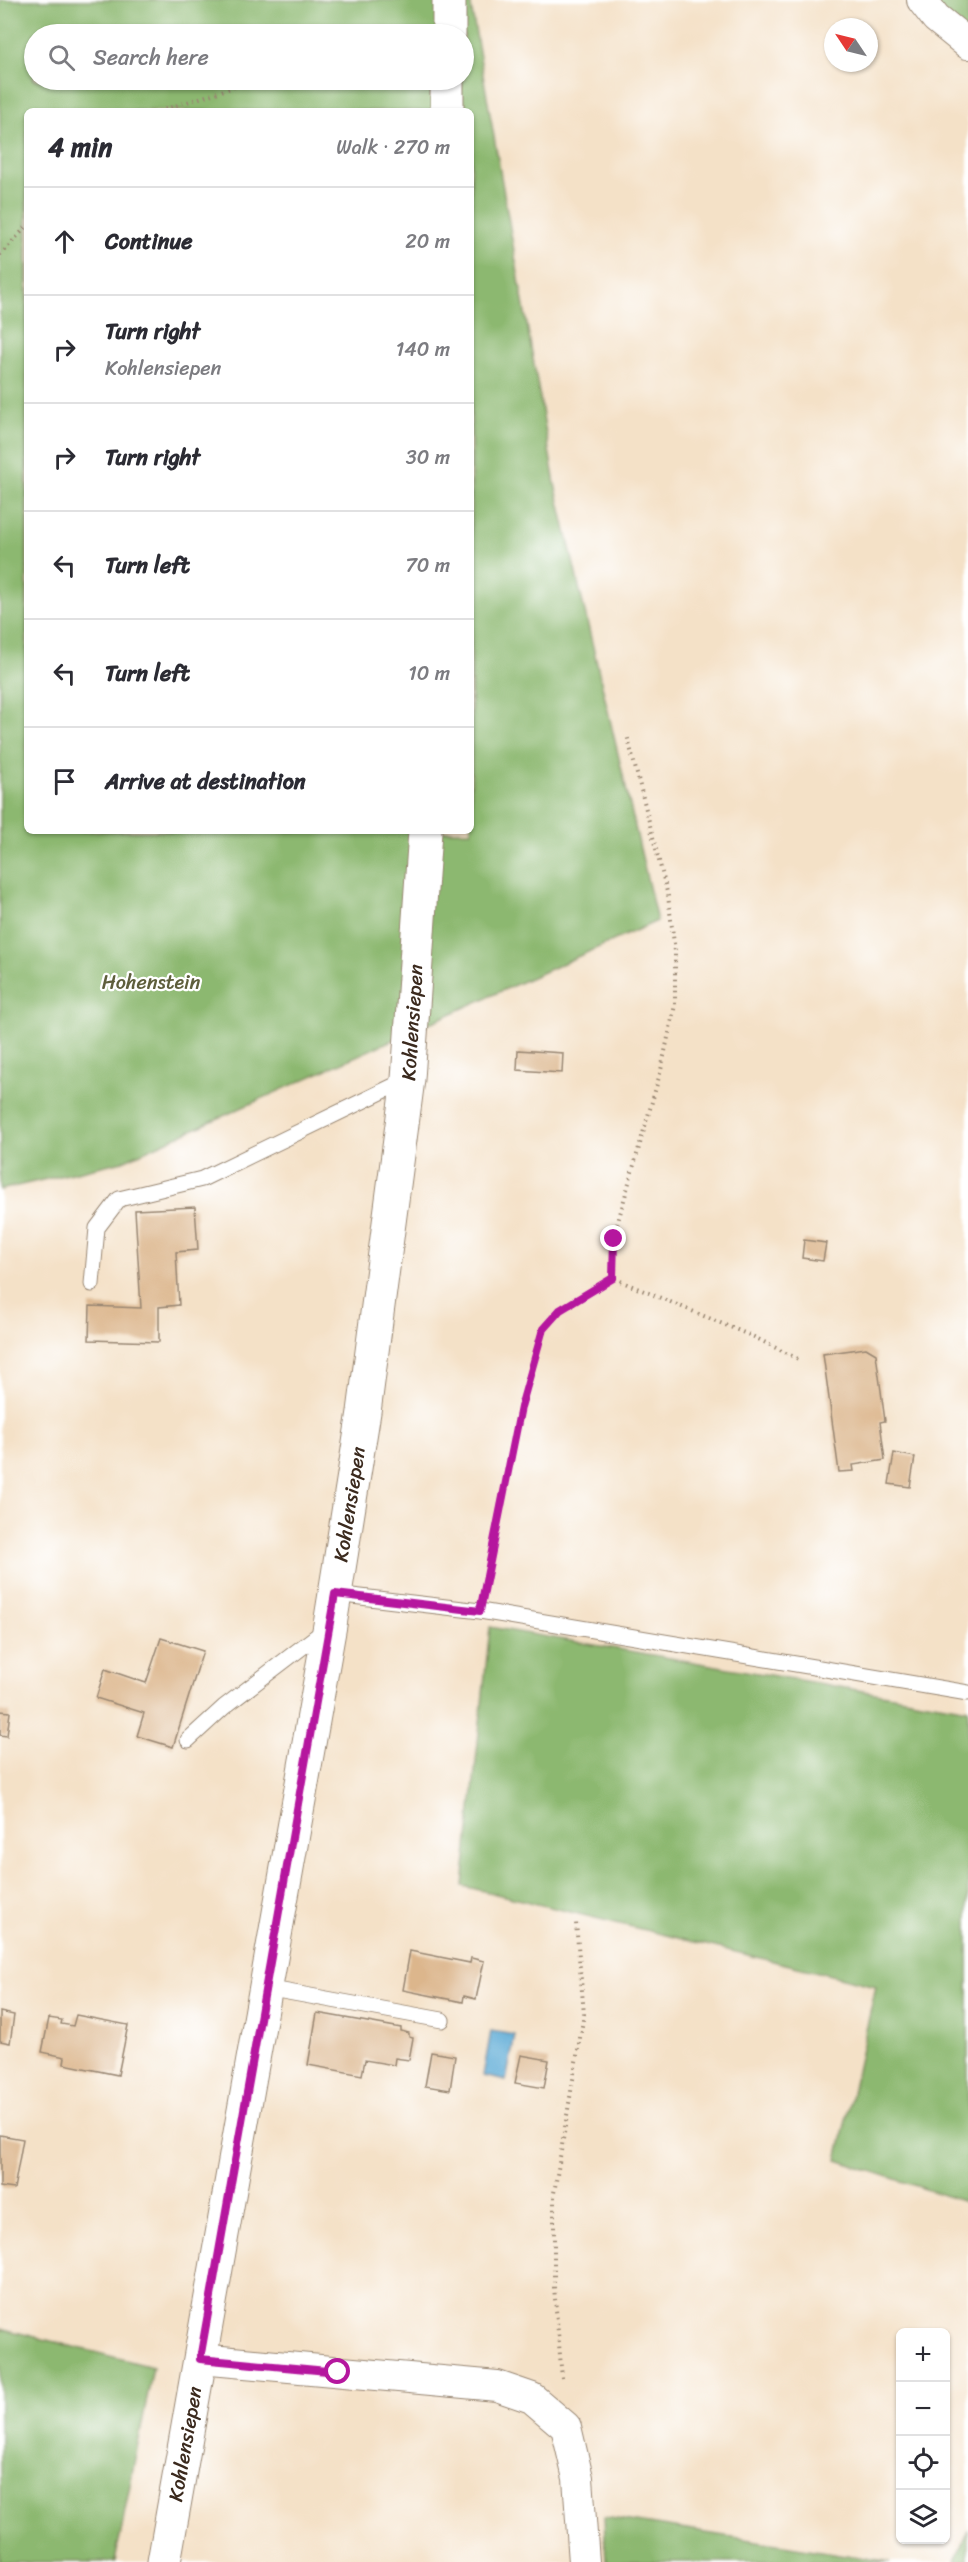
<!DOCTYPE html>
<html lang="en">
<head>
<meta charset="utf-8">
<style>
	:root { --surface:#fff; --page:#f7f7f7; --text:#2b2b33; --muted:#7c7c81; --line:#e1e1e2 }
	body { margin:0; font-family:Sriracha,sans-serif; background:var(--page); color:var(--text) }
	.controls { position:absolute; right:18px; bottom:18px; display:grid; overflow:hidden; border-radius:9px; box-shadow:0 2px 4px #0004 }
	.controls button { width:54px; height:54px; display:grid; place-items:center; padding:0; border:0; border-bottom:2px solid var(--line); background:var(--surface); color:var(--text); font:30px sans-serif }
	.compass { position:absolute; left:824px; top:18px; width:54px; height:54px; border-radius:50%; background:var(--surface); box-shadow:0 2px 4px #0004; rotate:305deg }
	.stop { position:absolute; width:18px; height:18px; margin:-14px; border:4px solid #b5179e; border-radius:50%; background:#fff }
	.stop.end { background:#b5179e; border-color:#fff; box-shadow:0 2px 6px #0008 }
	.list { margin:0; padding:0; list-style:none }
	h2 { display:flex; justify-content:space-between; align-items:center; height:78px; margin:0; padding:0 24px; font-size:26px }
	h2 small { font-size:20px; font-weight:400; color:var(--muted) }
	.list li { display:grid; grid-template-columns:39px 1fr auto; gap:18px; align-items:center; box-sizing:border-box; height:108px; padding:0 24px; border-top:2px solid var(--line) }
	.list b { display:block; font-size:22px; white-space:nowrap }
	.list p { margin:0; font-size:20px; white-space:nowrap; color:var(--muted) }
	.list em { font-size:20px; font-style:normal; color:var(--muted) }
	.icon { flex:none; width:33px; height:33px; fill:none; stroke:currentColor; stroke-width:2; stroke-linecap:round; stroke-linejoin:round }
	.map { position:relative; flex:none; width:968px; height:2562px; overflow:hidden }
	.search { position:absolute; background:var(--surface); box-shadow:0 2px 4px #0004; left:24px; top:24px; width:450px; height:66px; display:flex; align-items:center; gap:15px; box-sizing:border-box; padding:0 21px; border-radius:33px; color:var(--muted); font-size:22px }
	.panel { position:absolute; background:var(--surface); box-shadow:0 2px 4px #0004; left:24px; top:108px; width:450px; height:726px; border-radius:9px }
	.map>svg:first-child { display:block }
	.forest { fill:#8cb870; stroke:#647147; stroke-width:1.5; fill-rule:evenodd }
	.water { fill:#5baad5; stroke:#4b6a7a; stroke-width:1.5 }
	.building { fill:#dcb68c }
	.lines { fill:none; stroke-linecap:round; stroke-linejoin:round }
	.lane-casing { stroke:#988672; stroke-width:17 }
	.street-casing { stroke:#988672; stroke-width:32 }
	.secondary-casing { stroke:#988672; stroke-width:35 }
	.path { stroke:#988672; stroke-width:4; stroke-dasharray:1.5 4.5; stroke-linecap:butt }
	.lane { stroke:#fff; stroke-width:15 }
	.street { stroke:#fff; stroke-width:30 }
	.secondary { stroke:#fff; stroke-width:33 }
	.route { stroke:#b5179e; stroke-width:8 }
	.labels { text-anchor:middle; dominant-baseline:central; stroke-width:4.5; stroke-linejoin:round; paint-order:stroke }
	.park-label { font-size:20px; fill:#5e5e3c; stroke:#fff }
	.street-label { font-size:20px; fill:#3b2a1e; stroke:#fff }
</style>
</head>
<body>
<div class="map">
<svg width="968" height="2562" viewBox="0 0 968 2562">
	<rect width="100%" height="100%" fill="#fff"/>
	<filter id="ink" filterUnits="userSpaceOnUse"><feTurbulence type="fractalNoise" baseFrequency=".0167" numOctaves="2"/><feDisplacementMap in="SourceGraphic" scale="12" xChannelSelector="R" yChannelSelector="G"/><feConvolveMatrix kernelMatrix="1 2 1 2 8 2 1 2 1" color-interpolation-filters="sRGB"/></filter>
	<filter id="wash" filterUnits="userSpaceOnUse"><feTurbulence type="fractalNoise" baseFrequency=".008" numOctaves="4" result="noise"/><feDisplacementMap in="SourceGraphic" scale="24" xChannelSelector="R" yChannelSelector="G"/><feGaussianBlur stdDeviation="1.35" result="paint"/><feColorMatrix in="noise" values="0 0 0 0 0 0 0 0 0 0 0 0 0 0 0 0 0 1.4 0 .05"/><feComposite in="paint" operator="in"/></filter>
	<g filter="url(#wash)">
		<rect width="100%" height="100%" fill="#f4e1c7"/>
		<path class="forest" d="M0,0H470L555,484L657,921L123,1161L0,1190ZM34,34H464V80H34ZM27,111H471V831H27Z
			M922,0H968V44Z
			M490,1627L968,1709V2203L837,2160L876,1986L463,1886Z
			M0,2328L153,2367L115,2562H0Z
			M604,2517L891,2562H606Z
			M968,2530V2562H955Z"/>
		<path class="water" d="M491,2031L515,2035L506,2081L483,2076Z"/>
		<g id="blocks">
			<path class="building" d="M518,1050L563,1053L562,1073L517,1070Z
				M195,1207L198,1250L176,1252L179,1305L159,1307V1342L89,1340L90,1306L141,1308L135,1210Z
				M804,1240L826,1243L823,1261L802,1258Z
				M866,1348L876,1354L885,1421L880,1422L885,1460L853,1465L854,1471L839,1472L823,1354Z
				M894,1453L915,1457L910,1487L889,1484Z
				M161,1638L203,1651L173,1747L137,1736L144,1713L96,1698L105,1669L146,1683Z
				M0,1711L10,1712L7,1736L0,1735Z
				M410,1951L470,1963L471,1958L484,1961L476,1999L464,1996L463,2002L403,1990Z
				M0,2012L14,2015L10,2043L0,2041Z
				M317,2013L401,2028V2031L409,2033V2037L413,2038L409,2060L395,2058L394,2065L365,2060L362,2075L308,2065Z
				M76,2015L128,2025L118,2075L64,2064L65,2057L42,2052L49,2018L62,2020L61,2024L73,2026Z
				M431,2052L455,2056L450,2090L425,2086Z
				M521,2055L549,2060L544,2088L515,2083Z
				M0,2135L23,2139L14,2189L0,2187Z"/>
		</g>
	</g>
	<g filter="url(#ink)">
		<use href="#blocks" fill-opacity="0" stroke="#988672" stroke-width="1.5"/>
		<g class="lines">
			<g class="lane-casing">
				<path id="lane" d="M92,1284L97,1228L119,1199L202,1179L408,1079
					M335,1594L480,1611L968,1693
					M188,1740L224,1707L326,1629
					M266,1988L442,2020"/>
			</g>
			<g class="street-casing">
				<path id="street" d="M922,0L936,18L968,44
					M200,2359L497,2386L532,2398L566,2427L578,2478L584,2562"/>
			</g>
			<g class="secondary-casing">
				<g id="secondary">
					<path d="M449,34V0"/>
					<path d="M447,111V80"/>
					<path id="s1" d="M164,2562L330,1625L364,1412L408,1079L425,831"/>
				</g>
			</g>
			<path class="path" d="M159,111L256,80
				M0,255L27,226
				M613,1278V1239L661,1070L675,1005V951L668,896L627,735
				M485,1587L521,1407L543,1329L560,1310L613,1278L754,1337L800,1360
				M562,2378L554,2287V2193L584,2014L576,1923"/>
			<use href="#lane" class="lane"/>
			<use href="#street" class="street"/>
			<use href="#secondary" class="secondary"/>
		</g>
	</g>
	<g class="lines" filter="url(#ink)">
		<path class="route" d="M338,2372L200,2359L335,1594L480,1611L521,1407L543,1329L560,1310L613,1278L614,1239"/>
	</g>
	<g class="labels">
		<g class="park-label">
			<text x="151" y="982">Hohenstein</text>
		</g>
		<g class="street-label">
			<text stroke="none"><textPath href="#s1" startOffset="1560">Kohlensiepen</textPath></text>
			<text stroke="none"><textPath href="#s1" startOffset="1074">Kohlensiepen</textPath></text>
			<text stroke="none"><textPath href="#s1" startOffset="120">Kohlensiepen</textPath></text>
		</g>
	</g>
</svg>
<div class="controls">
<button>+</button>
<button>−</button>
<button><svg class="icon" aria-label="locate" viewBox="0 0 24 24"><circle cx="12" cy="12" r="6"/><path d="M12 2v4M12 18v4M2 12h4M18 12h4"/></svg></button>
<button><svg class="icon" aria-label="layers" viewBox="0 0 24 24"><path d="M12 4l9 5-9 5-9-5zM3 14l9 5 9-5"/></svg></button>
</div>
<svg class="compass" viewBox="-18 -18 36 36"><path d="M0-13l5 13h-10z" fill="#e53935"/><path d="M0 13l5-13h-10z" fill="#7c7c81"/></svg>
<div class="stop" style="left:338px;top:2372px"></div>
<div class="stop end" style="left:614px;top:1239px"></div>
<div class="search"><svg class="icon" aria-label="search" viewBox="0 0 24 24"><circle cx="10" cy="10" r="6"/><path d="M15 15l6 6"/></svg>Search here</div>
<section class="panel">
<h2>4 min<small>Walk · 270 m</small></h2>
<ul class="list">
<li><svg class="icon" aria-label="ahead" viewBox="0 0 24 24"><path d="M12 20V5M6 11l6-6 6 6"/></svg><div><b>Continue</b></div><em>20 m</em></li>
<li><svg class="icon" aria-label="right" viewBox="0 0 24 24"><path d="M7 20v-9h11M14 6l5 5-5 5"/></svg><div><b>Turn right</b><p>Kohlensiepen</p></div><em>140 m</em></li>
<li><svg class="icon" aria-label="right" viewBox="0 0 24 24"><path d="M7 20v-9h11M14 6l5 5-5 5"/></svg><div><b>Turn right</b></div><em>30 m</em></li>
<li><svg class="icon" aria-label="left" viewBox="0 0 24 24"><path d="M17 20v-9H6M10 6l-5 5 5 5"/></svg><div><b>Turn left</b></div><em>70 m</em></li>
<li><svg class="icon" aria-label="left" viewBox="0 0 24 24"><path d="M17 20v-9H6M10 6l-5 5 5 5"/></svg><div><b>Turn left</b></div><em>10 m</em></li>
<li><svg class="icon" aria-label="arrive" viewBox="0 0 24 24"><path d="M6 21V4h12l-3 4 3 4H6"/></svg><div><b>Arrive at destination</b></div></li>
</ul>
</section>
</div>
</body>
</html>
